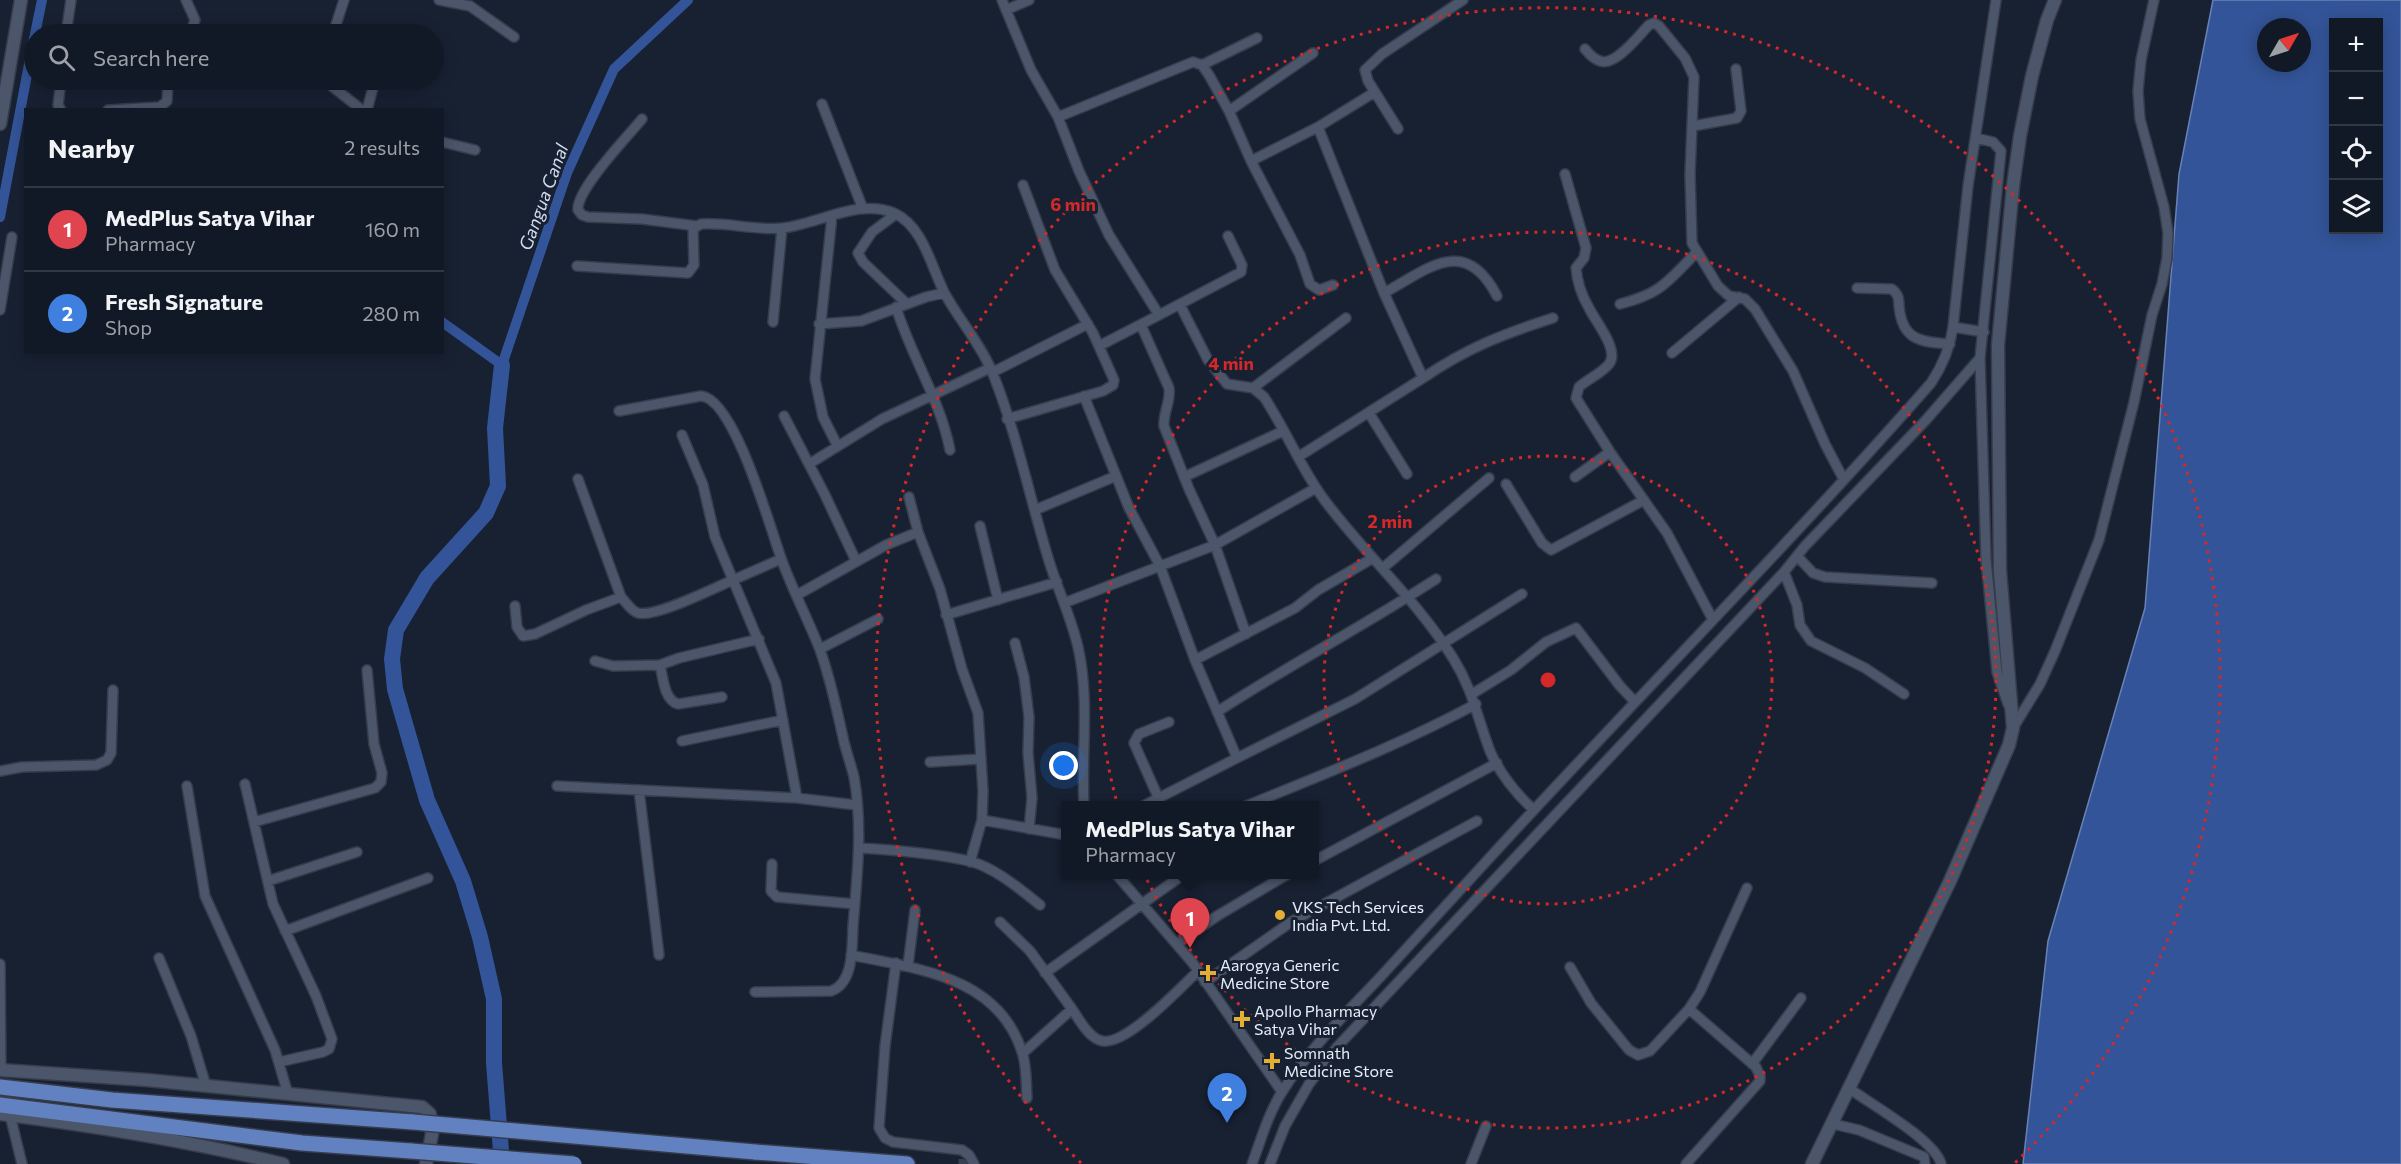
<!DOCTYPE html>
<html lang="en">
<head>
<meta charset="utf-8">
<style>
	:root { --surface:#121926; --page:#1f2632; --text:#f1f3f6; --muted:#9ca0a7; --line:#313843; --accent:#0b8043 }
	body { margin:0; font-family:Commissioner,sans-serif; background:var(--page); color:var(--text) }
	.controls { position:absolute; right:18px; top:18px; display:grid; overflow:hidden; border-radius:0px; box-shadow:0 3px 15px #0003 }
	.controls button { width:54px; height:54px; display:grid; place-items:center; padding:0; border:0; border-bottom:2px solid var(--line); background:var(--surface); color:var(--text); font:30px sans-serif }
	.compass { position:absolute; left:2257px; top:18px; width:54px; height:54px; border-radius:50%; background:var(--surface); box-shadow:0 3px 15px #0003; rotate:51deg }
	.you { position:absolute; left:1064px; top:766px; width:21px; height:21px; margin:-15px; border:4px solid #fff; border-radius:50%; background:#1a73e8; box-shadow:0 0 0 9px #1a73e833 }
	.badge { display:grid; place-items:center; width:39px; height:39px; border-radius:50%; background:var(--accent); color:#fff; font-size:20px; font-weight:700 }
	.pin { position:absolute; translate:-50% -50px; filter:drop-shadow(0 2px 3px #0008) }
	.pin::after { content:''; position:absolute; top:32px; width:21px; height:18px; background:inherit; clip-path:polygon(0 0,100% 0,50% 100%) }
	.popup { position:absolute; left:1061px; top:801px; width:258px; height:78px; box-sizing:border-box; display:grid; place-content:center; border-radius:0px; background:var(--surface); filter:drop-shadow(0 2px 4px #0005); font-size:20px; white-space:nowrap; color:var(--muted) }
	.popup b { font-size:22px; color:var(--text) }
	.popup::after { content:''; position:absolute; left:50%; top:100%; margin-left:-12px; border:12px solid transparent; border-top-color:var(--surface) }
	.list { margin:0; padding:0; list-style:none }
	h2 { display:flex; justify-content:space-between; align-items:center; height:78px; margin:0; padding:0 24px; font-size:26px }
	h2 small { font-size:20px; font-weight:400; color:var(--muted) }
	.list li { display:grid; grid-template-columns:39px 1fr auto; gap:18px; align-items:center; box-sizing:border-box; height:84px; padding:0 24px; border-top:2px solid var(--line) }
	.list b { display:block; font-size:22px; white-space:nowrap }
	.list p { margin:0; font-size:20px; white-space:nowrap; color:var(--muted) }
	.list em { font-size:20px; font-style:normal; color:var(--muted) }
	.icon { flex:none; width:33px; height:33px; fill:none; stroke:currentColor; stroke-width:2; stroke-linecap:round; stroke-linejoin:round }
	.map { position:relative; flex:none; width:2401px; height:1164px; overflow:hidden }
	.search { position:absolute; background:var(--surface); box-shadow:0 3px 15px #0003; left:24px; top:24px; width:420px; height:66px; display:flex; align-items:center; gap:15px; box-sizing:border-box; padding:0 21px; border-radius:33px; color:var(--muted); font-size:22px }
	.panel { position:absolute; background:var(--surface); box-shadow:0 3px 15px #0003; left:24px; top:108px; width:420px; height:246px; border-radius:0px }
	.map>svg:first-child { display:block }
	.water { fill:#335498; stroke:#6982b5; stroke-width:1.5; fill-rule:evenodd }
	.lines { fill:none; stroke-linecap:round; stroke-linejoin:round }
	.canal { stroke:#335498; stroke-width:10 }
	.river { stroke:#335498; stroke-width:16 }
	.minor-tunnel { stroke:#374050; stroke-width:9; stroke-dasharray:9 4.5; stroke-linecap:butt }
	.minor-casing { stroke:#363c4b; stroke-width:12 }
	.tertiary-casing { stroke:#363c4b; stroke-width:15 }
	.trunk-casing { stroke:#363c4b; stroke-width:18 }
	.minor { stroke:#4c566a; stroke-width:9 }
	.tertiary { stroke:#4c566a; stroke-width:12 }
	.trunk { stroke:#6281c0; stroke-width:15 }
	.trunk-bridge-casing { stroke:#363c4b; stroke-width:18; stroke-linecap:butt }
	.trunk-bridge { stroke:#6281c0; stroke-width:15 }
	.ring { fill:none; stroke:#d62828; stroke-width:3; stroke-dasharray:3 6 }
	.poi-dot { fill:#e4ae35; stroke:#182132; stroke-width:2 }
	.labels { text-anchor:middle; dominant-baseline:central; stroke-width:6; stroke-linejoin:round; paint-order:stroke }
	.poi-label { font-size:16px; fill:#e7edf9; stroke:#182132; text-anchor:start }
	.water-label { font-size:18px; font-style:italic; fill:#d1dbef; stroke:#182132 }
	.centre { fill:#d62828; stroke:#182132; stroke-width:3 }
	.ring-label { font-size:18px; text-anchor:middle; font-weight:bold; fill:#d62828; stroke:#182132; stroke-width:6; stroke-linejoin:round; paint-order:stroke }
</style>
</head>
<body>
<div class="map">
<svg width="2401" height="1164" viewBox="0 0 2401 1164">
	<rect width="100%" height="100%" fill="#182132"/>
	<path class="water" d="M2213,0H2401V1164H2023L2048,941L2145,608L2179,174ZM2334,22H2378V230H2334ZM2266,27H2302V63H2266Z"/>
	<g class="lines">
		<path class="canal" d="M35,34L42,0
			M0,217L34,38
			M442,322L502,365L567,173L614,69L688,0"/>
		<path class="river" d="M502,365L495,428L498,486L486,513L427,578L396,630L392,659L395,689L427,800L463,881L480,937L494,999V1063L502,1164"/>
		<path class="minor-tunnel" d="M963,1159V1164"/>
		<g class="minor-casing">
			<path id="minor" d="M186,0L195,20L190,34
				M439,0L470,6L514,37
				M1002,0L1031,70L1058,117L1079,171L1109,235L1159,315L1241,272L1242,265L1228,236
				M1006,10L1029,0
				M66,34L71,0
				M333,34L344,0
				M387,34L388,31
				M1585,49C1589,54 1594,59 1600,61C1615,67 1639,35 1649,25L1654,23L1659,26L1685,58L1694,77L1690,174L1692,243L1718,286L1729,296L1745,299L1755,309L1793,371L1825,444L1844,480
				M1202,65L1257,38
				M61,80L58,105L61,110
				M324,80L362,110
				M822,104L863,209
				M108,110L160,107L167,101L168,80
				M367,110L375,80
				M1229,111L1313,53
				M1058,117L1193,62L1202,65L1209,75L1229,111L1251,161L1318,127L1384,293L1423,378L1298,457
				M642,119C628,136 576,190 578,210L582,215L588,217L642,219L697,226
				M1693,126L1737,118L1741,111L1736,69
				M1318,127L1375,92
				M1398,129L1368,81L1365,70L1382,54L1463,0
				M442,142L475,150
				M1251,161L1300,255L1310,284L1319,290L1333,285
				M1565,174L1586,248L1584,258L1576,268C1577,281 1582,296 1589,308C1595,321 1620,350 1609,364C1602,373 1588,379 1579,387L1576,398L1610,452L1667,533L1713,620
				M896,214L872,232L858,253L863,262L907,304
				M832,216L815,379L823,417L837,445
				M577,266L688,273L694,265L693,229L701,224C728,222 756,231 783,228C818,224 859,198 894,213C923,226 931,266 944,292C959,320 981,344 993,374C1017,434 1030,499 1049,561C1058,590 1071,617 1078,647C1090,700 1081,752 1084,806
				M1857,288L1892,289C1898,294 1899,298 1899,306C1902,340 1920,342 1950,344
				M1384,293C1428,269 1465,234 1497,296
				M1620,304C1662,293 1667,282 1696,253
				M1180,305L1208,360L1227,384L1253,388L1264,397C1287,432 1303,473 1329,506C1369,558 1418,602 1453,658C1473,690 1477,717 1490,751C1499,772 1516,794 1533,809
				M896,307C911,356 940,399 950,450
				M0,310L12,237
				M773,322L782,228
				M819,324L861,321L926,297L944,293
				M1141,325L1169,388C1171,402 1163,412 1164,426L1189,489L1215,545L1246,634
				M1953,327L1984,332
				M1099,346L1159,315
				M1672,353L1739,297
				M1980,358L1986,560L1997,672L2008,704
				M993,372L1088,324
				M1423,378C1467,348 1503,334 1553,318
				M1253,388L1346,318
				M1084,396L1129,508L1160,566L1195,660
				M619,411L701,396C734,398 770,527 781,558C792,589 808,619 820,650C831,680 837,711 844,742C847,754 851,765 854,777C863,827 857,877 853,926C852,947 854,983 831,991L755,992
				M1369,413L1407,474
				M784,416L825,495L856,561
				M1007,419L1103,391L1113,385L1114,380L1093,333L1055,270L1023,185
				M809,464L882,419L990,368
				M1184,477L1283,431
				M1575,477L1610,452
				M578,479L621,597C626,602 631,611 638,613C655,618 714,588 733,580L715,537L703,485L682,435
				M1506,484L1542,543L1551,550L1644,500
				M909,497L918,532L940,589L962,669L978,713L983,791L982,820L970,862
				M1035,510L1116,476
				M980,526L998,600
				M1797,556L1813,573L1825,577L1932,583
				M1373,558L1318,590L1295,608L1195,660L1237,758L1355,699L1522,594
				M781,559L733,580L776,683L797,798L856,805
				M1383,568L1489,478
				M1784,572L1797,605L1800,625L1811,641L1865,668L1904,694
				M797,595L886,545L918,532
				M1064,603L1215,545L1316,488
				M515,606L517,627L523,636L535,634L586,610L621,597
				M946,615L1057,582
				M1015,643L1024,677L1029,717L1028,753L1032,798L1029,829
				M820,649L878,619
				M595,661L613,666L660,665L679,658L759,639
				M660,665C663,677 664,700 678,704L722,697
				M1472,694L1511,670L1546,642L1576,628L1620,686L1635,702
				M1217,712C1289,665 1364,626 1436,579
				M2013,728L2040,684L2055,651L2099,540L2134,402L2152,315L2162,284L2167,258L2168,233L2164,207L2140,119L2138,91L2141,60L2154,0
				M682,741L783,720
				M930,762L980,759
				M0,771L22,767L96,765L107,760L111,753L113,690
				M245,784L273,904L316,996L332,1039L329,1049L323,1052L279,1062
				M187,786L205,896L275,1050L288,1094
				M557,786L797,798
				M639,790L659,955
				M1158,797L1134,743L1139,734L1169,722
				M1143,806L1237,758
				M1246,806C1324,774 1402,744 1476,704
				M982,820L1066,835
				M254,822L375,788L381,782L382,773L374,744L367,670
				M859,848C895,850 934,853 969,861C994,867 1020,889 1040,905
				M1314,861L1497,763
				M772,864L771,891L777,897L855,904
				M1116,874L1192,962L1282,1092
				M268,881L357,852
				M1000,922L1030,951L1072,1009
				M285,931L428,878
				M1177,944L1217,916L1288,874
				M851,955C917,969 998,976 1022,1052C1027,1066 1026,1084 1027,1098
				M159,958L191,1036L206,1086
				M896,963L885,1046L879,1128L885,1138L893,1142L962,1150L969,1155L974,1164
				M0,964L1,1070
				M908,965L915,910
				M1570,967L1591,1003L1629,1050L1638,1055L1650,1051L1689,1009
				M1045,973L1184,874
				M1205,982L1291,922L1477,821
				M1023,1053L1072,1009C1079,1019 1087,1035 1099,1040C1122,1051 1181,987 1198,971
				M1752,1064L1801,998
				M1850,1089C1871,1104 1936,1141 1941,1164
				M10,1115L22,1164
				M1833,1124L1859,1130L1924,1157L1925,1164
				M1252,1164C1261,1140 1268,1114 1282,1092C1310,1047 1349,1011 1384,973C1417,937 1450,901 1483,865C1631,703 1786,548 1931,383C1943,365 1950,348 1953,327L1968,186L1996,0
				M1270,1164L1285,1126L1309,1084L1338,1046L1784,572L1805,546L1925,421L1980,358L2001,151L1993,142L1976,138
				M1471,1164L1486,1126
				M1686,1164L1760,1081V1076L1756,1067L1689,1009L1700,992L1747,888"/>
		</g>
		<g class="tertiary-casing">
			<path id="tertiary" d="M0,124L21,0
				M0,1070L147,1080L422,1107L430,1114L432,1134L426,1164
				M0,1114C95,1126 190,1141 283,1164
				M1812,1164L1950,881L2009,745L2013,728L2000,571L1998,345L2013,186L2020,136L2032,76L2047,20L2055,0"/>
		</g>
		<g class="trunk-casing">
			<path id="trunk" d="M0,1087L112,1100L413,1122
				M0,1105L302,1143L411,1151
				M755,1152L907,1164"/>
		</g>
		<use href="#minor" class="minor"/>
		<use href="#tertiary" class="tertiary"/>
		<use href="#trunk" class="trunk"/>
		<g class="trunk-bridge-casing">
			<path id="trunk-bridge" d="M413,1122L755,1152
				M411,1151L574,1164"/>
		</g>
		<use href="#trunk-bridge" class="trunk-bridge"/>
	</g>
	<g class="ring">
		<circle cx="1548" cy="680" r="224"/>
		<circle cx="1548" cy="680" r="448"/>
		<path d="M1081 1163A672 672 0 1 1 2015 1163"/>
	</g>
	<g class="poi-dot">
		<circle cx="1280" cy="915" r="6"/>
		<path d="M1205 964h6v6h6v6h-6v6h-6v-6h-6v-6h6z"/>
		<path d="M1239 1010h6v6h6v6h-6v6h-6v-6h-6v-6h6z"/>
		<path d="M1269 1052h6v6h6v6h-6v6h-6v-6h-6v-6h6z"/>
	</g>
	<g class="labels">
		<g class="poi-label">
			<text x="1292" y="906">VKS Tech Services<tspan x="1292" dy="18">India Pvt. Ltd.</tspan></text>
			<text x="1220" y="964">Aarogya Generic<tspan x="1220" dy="18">Medicine Store</tspan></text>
			<text x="1254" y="1010">Apollo Pharmacy<tspan x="1254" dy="18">Satya Vihar</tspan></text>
			<text x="1284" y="1052">Somnath<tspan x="1284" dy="18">Medicine Store</tspan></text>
		</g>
		<g class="water-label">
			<text transform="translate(543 197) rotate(-70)">Gangua Canal</text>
		</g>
	</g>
	<circle cx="1548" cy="680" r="9" class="centre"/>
	<g class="ring-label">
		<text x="1073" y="211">6 min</text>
		<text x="1231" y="370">4 min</text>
		<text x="1390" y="528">2 min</text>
	</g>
</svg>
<div class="controls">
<button>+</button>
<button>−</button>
<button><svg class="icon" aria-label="locate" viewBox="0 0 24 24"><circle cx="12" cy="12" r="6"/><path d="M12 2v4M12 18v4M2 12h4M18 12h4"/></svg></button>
<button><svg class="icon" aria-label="layers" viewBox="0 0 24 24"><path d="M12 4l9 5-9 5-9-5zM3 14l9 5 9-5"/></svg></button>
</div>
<svg class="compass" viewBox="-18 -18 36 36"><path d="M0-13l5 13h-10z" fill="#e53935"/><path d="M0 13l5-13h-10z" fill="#9ca0a7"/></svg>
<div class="you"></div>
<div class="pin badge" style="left:1190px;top:948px;background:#e0444e">1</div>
<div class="popup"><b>MedPlus Satya Vihar</b>Pharmacy</div>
<div class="pin badge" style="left:1227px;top:1123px;background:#3f7fe0">2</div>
<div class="search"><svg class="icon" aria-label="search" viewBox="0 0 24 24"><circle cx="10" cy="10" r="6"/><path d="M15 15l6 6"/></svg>Search here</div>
<section class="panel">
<h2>Nearby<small>2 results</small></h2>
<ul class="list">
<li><span class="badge" style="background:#e0444e">1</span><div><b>MedPlus Satya Vihar</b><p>Pharmacy</p></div><em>160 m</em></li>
<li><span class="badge" style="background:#3f7fe0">2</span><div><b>Fresh Signature</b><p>Shop</p></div><em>280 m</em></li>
</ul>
</section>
</div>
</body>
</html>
